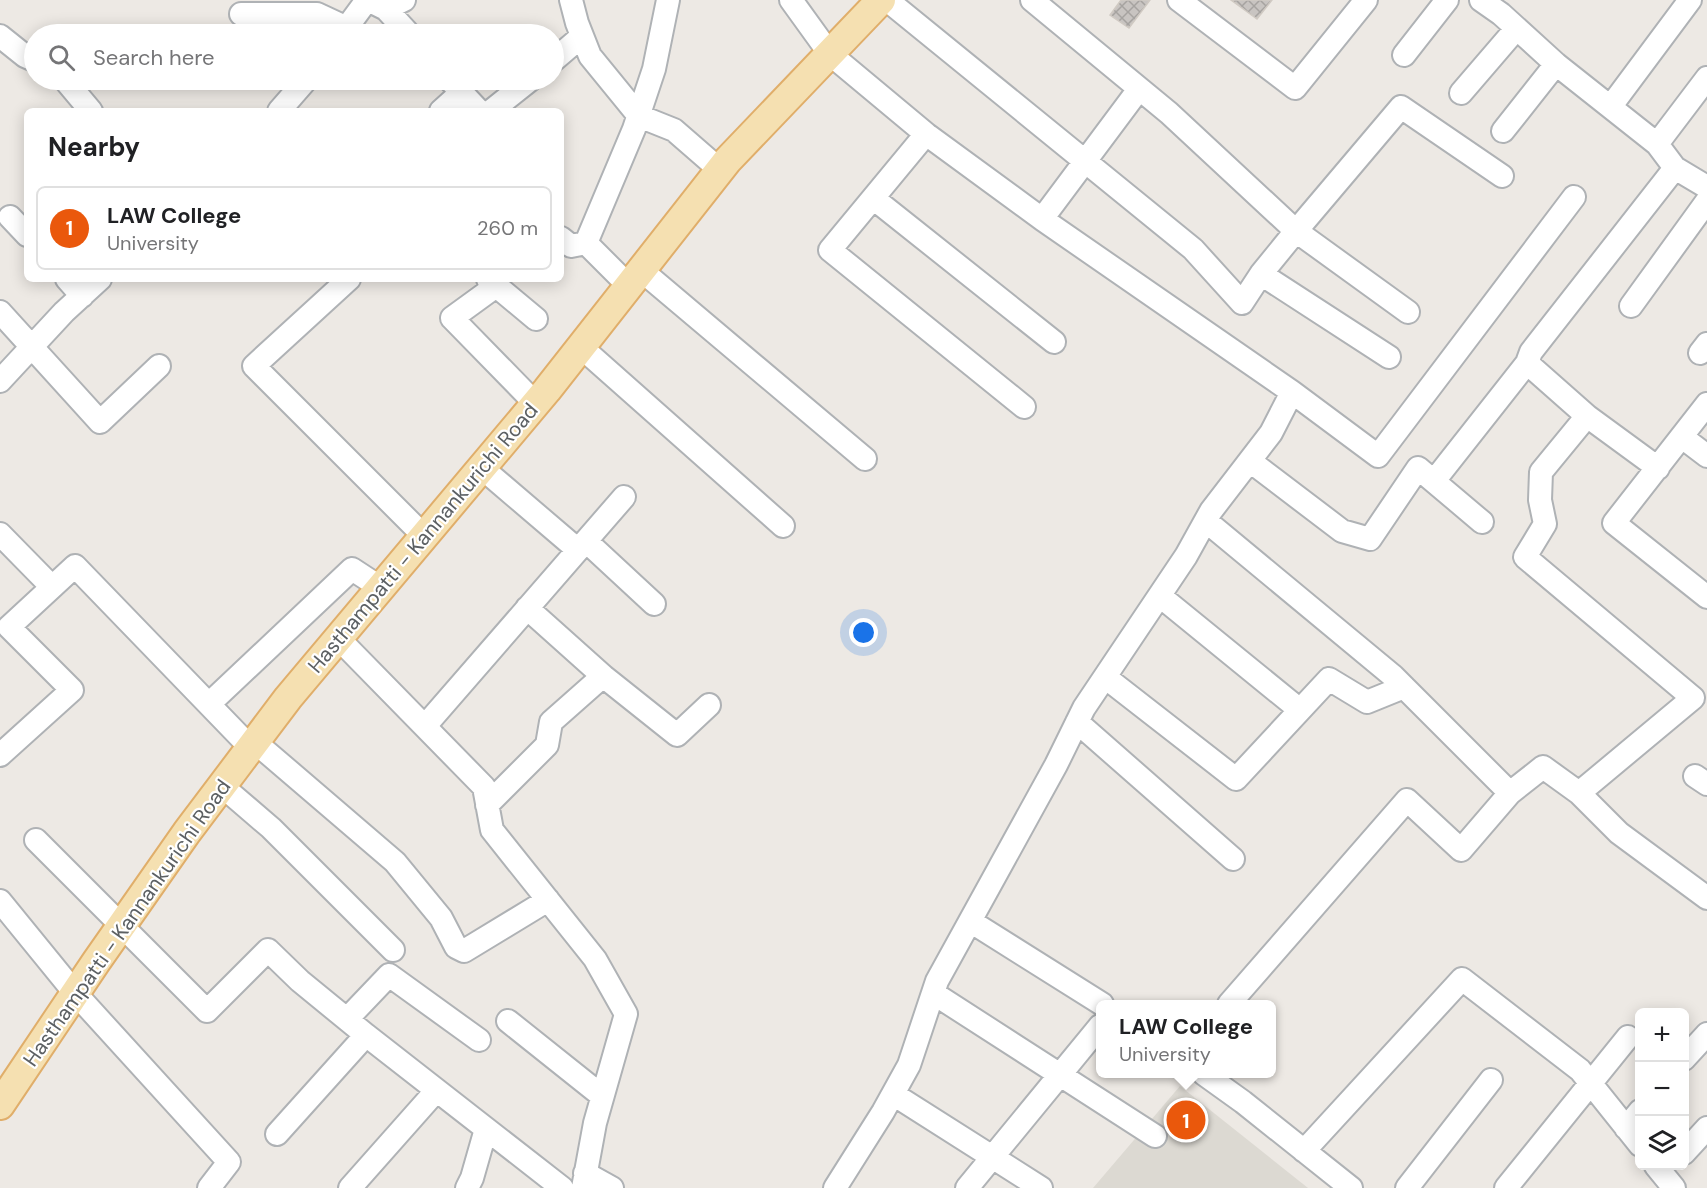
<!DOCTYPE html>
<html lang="en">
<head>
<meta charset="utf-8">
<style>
	:root { --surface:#fff; --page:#f6f6f6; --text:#202124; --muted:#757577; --line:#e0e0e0; --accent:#ea580c }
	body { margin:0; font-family:"DM Sans",sans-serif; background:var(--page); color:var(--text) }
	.controls { position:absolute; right:18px; bottom:18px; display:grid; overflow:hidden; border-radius:9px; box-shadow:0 3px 15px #0003 }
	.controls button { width:54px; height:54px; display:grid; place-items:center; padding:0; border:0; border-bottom:2px solid var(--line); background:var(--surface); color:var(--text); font:30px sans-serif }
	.you { position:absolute; left:864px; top:633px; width:21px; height:21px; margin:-15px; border:4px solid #fff; border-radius:50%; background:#1a73e8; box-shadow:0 0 0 9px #1a73e833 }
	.badge { display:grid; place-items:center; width:39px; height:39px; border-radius:50%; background:var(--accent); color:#fff; font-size:20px; font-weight:700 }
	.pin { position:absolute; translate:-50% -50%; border:3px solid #fff; box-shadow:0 2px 6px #0006 }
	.popup { position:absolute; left:1096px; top:1000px; width:180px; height:78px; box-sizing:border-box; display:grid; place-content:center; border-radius:9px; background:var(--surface); filter:drop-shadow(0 2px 4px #0005); font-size:20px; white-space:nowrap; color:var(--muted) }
	.popup b { font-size:22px; color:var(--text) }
	.popup::after { content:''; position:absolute; left:50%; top:100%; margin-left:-12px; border:12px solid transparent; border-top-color:var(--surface) }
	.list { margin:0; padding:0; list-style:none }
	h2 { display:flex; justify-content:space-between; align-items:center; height:78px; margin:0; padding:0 24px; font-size:26px }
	h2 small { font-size:20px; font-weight:400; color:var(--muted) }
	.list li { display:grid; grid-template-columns:39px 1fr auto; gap:18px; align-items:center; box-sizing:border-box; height:84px; margin:0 12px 12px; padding:0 12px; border:2px solid var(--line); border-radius:9px }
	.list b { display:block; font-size:22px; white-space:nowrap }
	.list p { margin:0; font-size:20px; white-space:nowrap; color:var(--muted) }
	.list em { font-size:20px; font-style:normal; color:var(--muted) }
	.icon { flex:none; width:33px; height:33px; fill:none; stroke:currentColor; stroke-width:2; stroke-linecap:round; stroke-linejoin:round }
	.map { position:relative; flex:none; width:1707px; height:1188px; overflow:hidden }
	.search { position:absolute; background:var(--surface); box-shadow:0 3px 15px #0003; left:24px; top:24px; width:540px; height:66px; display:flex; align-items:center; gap:15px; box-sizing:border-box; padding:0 21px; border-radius:33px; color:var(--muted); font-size:22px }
	.panel { position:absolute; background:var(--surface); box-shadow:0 3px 15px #0003; left:24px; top:108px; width:540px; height:174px; border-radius:9px }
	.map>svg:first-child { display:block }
	.education { fill:#dcd9d2 }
	.building { fill:url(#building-cross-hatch); stroke:#d0cac3; stroke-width:1.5 }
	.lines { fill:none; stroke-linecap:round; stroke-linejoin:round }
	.minor-casing { stroke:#afb2b5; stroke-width:26 }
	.major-casing { stroke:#e0ae6a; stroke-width:32 }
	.minor { stroke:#fff; stroke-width:22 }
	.major { stroke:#f5e0b1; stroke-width:28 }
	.labels { text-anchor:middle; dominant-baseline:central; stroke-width:4.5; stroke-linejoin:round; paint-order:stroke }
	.street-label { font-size:21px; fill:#5c6063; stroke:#fff }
</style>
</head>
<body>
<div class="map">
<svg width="1707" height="1188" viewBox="0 0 1707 1188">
	<defs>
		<pattern id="building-cross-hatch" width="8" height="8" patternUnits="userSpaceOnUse" patternTransform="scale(1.5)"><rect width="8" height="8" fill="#c8c4c1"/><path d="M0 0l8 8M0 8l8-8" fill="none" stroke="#a6a3a0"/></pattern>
	</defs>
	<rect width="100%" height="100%" fill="#ede9e4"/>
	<path class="education" d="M1180,1086L1308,1188H1093Z"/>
	<path class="building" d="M1121,0H1150L1129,28L1110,15Z
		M1231,0H1272L1257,19Z"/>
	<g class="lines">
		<g class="minor-casing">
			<path id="minor" d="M368,0L386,9L404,0
				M571,0L577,23L590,56L639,116L674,130L720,170
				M791,0L830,54L926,134L1042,219L1292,392L1378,456L1574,197
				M887,0L1193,249L1242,303L1261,274L1296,231L1408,312
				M1032,0L1169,113L1296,231L1401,107L1502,176
				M1179,0L1295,88L1366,0
				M1481,0L1501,14L1556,64L1657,144L1675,168L1707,187
				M386,9L409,34
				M241,14H317L347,28
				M342,34L367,0
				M0,36L25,56L34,60
				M1404,55L1447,0
				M554,60L582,36
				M65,80L91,111
				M450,80L479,111
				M1461,93L1516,29
				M1611,106L1690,0
				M279,111L306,80
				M441,111L462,92
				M491,111L530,80
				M1503,131L1556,64
				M926,134L830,250L1024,407
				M1657,144L1707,78
				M1675,168L1531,352L1527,363L1587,416L1541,472L1540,500L1545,524L1525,557L1693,698L1579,793L1619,833L1707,898
				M873,198L1054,342
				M10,217L27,235
				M1042,219L1139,89
				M561,238L571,246L586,243
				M641,270L865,459
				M1261,274L1389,357
				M67,279L82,296
				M349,279L254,366L424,536
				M488,279L536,319
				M496,286L452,318L536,404
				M629,286L586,243L634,129L654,69L668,0
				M1631,306L1707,201
				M0,312L100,422L159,366
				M581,347L783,526
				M1700,353L1707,344
				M0,381L64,312L100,279
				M1707,404L1614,523L1707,597
				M1587,416L1658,468
				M1682,437L1707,456
				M1250,461L1342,531L1370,539L1418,468L1482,522
				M482,468L578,550
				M1434,481L1527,363
				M1206,521L1393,676L1510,793L1543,767L1579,793
				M0,534L52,587
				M586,541L654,604
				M1160,596L1300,710
				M527,608L603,676
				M338,638L484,787L492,830L595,959L626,1014L595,1123L583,1188
				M1105,677L1236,779L1329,679L1367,702L1404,687
				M209,704L352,569L381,588
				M1077,722L1233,859
				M425,726L624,497
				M255,742L395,862L441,918L456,947L464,951L548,900
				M0,755L72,690L9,627L75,566L251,748
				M1695,776L1707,784
				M222,786L271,828L393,950
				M487,805L547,745L551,722L603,676L677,735L709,705
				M36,840L207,1011L268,950L300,981L366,1035L562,1188
				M0,901L75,993L229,1162L209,1188
				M970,921L1102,1004
				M933,993L1155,1136
				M1229,1004L1407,800L1461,850L1510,793
				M347,1019L389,975L479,1040
				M508,1021L602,1096
				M1684,1059L1707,1034
				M1204,1074L1243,1102L1351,1188
				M893,1094L1041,1188
				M1626,1128L1640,1111
				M277,1134L366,1035
				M1304,1151L1462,979L1580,1070L1640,1145
				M1684,1153L1707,1128
				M1656,1166L1674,1188
				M585,1173L612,1188
				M350,1188L436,1091
				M467,1188L472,1178L486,1129
				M835,1188L883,1112L909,1065L937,981L1056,765L1084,708L1186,556L1211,511L1271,433L1292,392
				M967,1188L1100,1026
				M1407,1188L1491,1080
				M1506,1188L1628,1037"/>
		</g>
		<g class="major-casing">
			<path id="major" d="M0,1105L96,962L187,832L288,698L547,390L727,161L881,0"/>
		</g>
		<use href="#minor" class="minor"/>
		<use href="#major" class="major"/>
	</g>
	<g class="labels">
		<g class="street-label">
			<text transform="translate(423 538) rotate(-50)">Hasthampatti - Kannankurichi Road</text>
			<text transform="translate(127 923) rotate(-55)">Hasthampatti - Kannankurichi Road</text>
		</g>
	</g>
</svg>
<div class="controls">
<button>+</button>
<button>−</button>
<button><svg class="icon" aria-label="layers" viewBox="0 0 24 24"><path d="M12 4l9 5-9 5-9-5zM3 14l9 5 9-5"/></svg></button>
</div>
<div class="you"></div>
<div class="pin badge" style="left:1186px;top:1120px">1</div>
<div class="popup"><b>LAW College</b>University</div>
<div class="search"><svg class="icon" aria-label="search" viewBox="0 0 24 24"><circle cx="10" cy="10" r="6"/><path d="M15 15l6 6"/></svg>Search here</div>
<section class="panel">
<h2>Nearby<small></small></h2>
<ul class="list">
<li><span class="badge">1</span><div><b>LAW College</b><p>University</p></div><em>260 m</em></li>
</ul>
</section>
</div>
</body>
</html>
